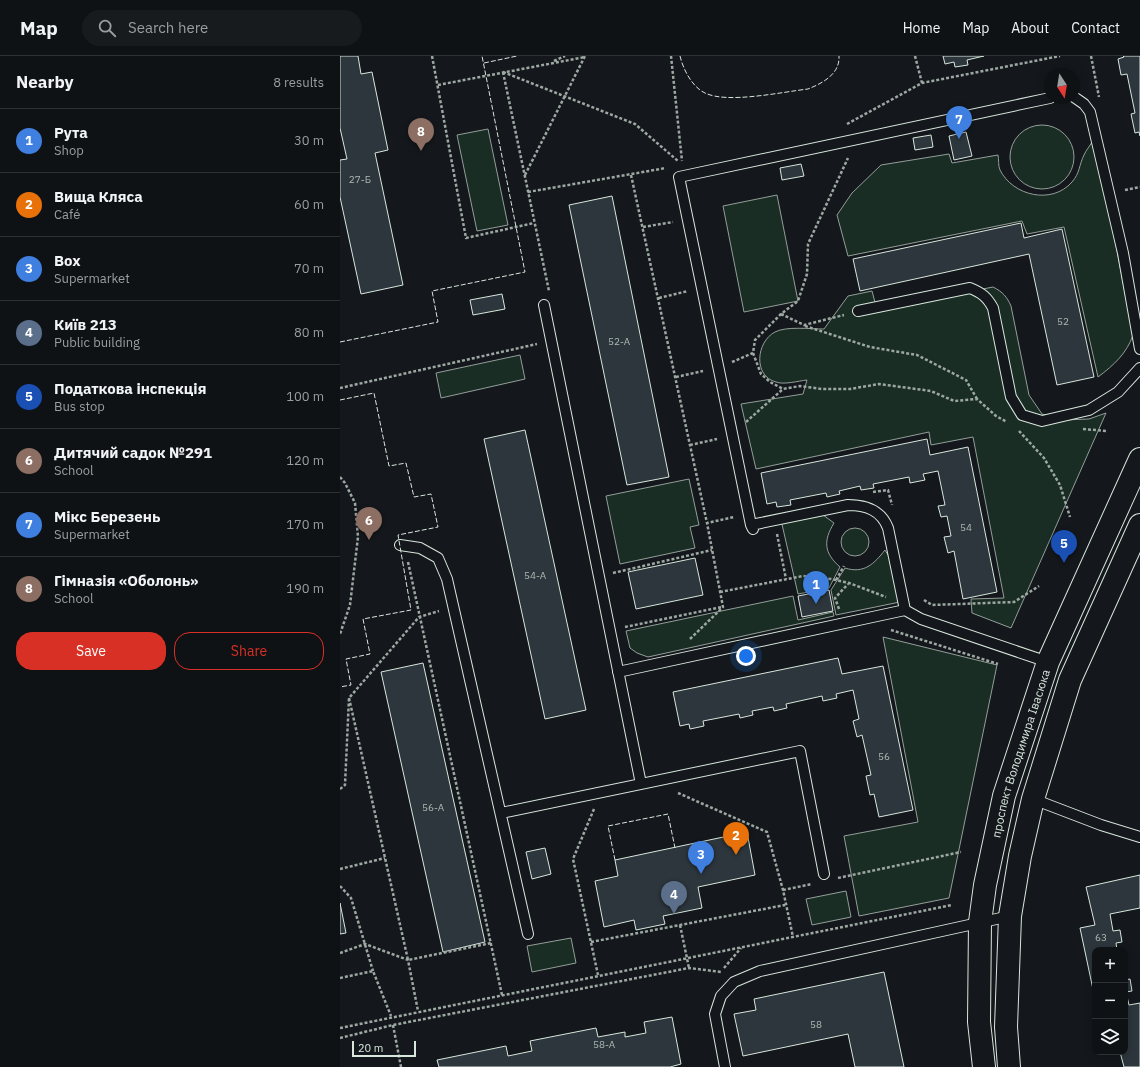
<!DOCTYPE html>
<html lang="en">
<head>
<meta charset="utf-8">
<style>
	:root { --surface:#0f1215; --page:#181b1e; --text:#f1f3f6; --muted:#9b9ea0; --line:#2f3234; --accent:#d93025 }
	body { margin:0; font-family:"IBM Plex Sans",sans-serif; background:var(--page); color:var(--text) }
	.controls { position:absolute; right:12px; bottom:12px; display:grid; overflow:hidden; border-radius:8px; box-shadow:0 2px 10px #0003 }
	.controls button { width:36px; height:36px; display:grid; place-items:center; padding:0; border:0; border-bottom:1px solid var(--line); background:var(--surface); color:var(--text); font:20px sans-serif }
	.compass { position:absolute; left:704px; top:12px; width:36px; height:36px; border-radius:50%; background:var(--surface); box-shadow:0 2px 10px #0003; rotate:168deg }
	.scale { position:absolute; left:12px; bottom:10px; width:64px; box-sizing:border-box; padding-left:4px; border:2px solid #d8e6dc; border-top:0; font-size:11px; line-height:14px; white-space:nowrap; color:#d8e6dc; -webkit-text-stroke:3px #14181c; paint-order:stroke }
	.you { position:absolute; left:406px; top:600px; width:14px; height:14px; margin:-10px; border:3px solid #fff; border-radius:50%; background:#1a73e8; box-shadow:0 0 0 6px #1a73e833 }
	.badge { display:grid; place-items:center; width:26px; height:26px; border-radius:50%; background:var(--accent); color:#fff; font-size:13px; font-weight:700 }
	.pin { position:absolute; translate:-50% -33px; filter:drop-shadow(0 1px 2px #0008) }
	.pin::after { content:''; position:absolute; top:21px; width:14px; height:12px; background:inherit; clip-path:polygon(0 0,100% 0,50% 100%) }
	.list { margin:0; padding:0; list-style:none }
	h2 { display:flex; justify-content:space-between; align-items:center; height:52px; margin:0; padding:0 16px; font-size:17px }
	h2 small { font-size:13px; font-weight:400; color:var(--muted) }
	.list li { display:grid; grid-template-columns:26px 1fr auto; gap:12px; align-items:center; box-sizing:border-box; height:64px; padding:0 16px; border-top:1px solid var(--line) }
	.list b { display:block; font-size:15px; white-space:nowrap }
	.list p { margin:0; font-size:13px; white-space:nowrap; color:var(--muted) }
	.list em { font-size:13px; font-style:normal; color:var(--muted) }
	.actions { display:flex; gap:8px; padding:12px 16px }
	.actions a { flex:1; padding:9px 0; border:1px solid var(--accent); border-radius:16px; text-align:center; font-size:14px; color:var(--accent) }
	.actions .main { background:var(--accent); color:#fff }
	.icon { flex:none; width:22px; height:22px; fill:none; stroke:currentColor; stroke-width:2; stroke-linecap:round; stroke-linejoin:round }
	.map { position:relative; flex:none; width:800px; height:1011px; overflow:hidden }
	header { display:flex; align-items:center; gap:24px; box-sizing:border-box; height:56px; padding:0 20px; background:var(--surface); border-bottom:1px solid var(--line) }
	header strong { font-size:19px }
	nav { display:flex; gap:22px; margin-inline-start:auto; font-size:14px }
	.search { width:280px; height:36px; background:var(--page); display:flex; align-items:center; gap:10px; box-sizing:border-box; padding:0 14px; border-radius:22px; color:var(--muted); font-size:15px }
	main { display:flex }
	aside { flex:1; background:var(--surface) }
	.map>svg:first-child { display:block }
	.green { fill:#1a2d24; stroke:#939e99 }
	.building { fill:#2c363c; stroke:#d8e6dc }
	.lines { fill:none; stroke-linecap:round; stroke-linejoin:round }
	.lane-casing { stroke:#d8e6dc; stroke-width:12 }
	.secondary-casing { stroke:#d8e6dc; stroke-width:24 }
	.path { stroke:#9da8a2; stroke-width:2.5; stroke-dasharray:3 2; stroke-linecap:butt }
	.lane { stroke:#14181c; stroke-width:10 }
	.secondary { stroke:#14181c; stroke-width:22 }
	.fence { stroke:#d8e6dc; stroke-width:1; stroke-dasharray:5 2; stroke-linecap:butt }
	.labels { text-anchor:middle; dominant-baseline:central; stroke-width:3; stroke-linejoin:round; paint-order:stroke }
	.number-label { font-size:10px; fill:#adbab4 }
	.street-label { font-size:12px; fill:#d8e6dc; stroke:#14181c }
</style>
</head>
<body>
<header>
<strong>Map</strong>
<div class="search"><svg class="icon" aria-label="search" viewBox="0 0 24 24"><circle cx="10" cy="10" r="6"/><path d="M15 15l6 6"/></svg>Search here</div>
<nav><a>Home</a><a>Map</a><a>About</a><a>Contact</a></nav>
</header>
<main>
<aside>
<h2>Nearby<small>8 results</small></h2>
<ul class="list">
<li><span class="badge" style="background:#3f7fe0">1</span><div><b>Рута</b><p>Shop</p></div><em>30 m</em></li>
<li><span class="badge" style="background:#e8710a">2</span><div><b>Вища Кляса</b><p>Café</p></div><em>60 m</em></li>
<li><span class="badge" style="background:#3f7fe0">3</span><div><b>Box</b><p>Supermarket</p></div><em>70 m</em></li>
<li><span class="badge" style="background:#5c6f8a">4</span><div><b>Київ 213</b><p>Public building</p></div><em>80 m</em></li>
<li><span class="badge" style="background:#1a4fb4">5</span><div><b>Податкова інспекція</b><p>Bus stop</p></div><em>100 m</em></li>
<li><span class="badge" style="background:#8d6e63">6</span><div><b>Дитячий садок №291</b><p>School</p></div><em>120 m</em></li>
<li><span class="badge" style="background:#3f7fe0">7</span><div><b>Мікс Березень</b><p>Supermarket</p></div><em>170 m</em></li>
<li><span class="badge" style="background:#8d6e63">8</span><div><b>Гімназія «Оболонь»</b><p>School</p></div><em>190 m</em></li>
</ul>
<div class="actions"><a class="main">Save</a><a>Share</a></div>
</aside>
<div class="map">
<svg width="800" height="1011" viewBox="0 0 800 1011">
	<rect width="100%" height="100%" fill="#14181c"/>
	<path class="green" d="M670 101a32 32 0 1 1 64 0a32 32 0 1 1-64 0Z
		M148,73L168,169L137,175L117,79Z
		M752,86L774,179L793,279C787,297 774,309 758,321L724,171L687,178L682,165L508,200L497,159L512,137L541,109L609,98L612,107L658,99C659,103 658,110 660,114C673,140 712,149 732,126C740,117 739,109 744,99C746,94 750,90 752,86Z
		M437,139L458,245L404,256L383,150Z
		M653,231C663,236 667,241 671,250L689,339L702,358L723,364L749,363L766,357L671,572L632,557L631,543L664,542L633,381L591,389L589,376L416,413L401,348L463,338L467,324C458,325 444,329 436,326C413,320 416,286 435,276C446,270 471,273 484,273L508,240L532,235L537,254Z
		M180,299L185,323L101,342L96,317Z
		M349,423L359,469L350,471L355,492L280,508L266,440Z
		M479,456L494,467C483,485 484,497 500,511L489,532L458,538L441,464Z
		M501 486a14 14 0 1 1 28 0a14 14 0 1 1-28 0Z
		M545,494L557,514L560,546L496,559L491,534L505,512C524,518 534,508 545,494Z
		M453,540L458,564L493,556L494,560L308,601L297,597L290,592L286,575Z
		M543,581L657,609L609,842L519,860L504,780L578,766Z
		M506,835L511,861L472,869L466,843Z
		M231,882L236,907L192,916L187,890Z"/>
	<path class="building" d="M0,0H18L21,18L32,16L48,94L35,97L63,229L21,238L0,141V104L7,103L0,72Z
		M603,0H644L627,4L628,9L615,11L614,6L605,8Z
		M783,0H800V80L799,76L795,77L791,58L795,57L787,18L781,19L778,3L784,1Z
		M626,76L632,100L614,104L609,80Z
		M591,79L593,91L575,94L573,82Z
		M461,108L464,120L442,124L440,112Z
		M272,140L329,421L287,429L229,149Z
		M681,167L684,182L722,173L754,321L717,329L689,198L520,235L513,203Z
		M162,238L165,253L133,259L130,244Z
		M185,374L246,654L205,663L144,383Z
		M587,383L590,399L628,391L657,536L623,543L614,495L608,497L604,481L611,480L607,460L601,461L598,450L605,449L598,415L583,418L585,424L570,427L569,421L533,428L534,432L521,434L520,430L499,435L500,438L487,441L486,437L450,444L451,449L437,451L436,446L427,448L421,417Z
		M355,502L363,539L296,553L288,516Z
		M489,534L493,555L462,561L458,540Z
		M498,602L502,618L543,610L573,754L539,761L534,738L530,739L526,720L531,719L522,679L517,681L513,665L519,663L513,634L496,638L497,642L483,645L482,640L446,648L447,652L434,655L433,651L412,655L413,659L400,662L399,658L363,665L364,670L350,673L349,668L340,670L333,636Z
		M83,607L145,886L103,896L41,616Z
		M407,776L415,819L358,831L362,852L323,860L325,868L296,874L294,864L264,871L255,825L278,820L275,804Z
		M205,792L211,818L192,823L186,796Z
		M800,819V852L770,858L773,875L780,874L782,886L776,887L777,894H755V943L740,872L755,869L746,831Z
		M0,847L6,877L0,878Z
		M544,916L564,1011H515L508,978L403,1000L394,958L416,954L414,943Z
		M790,923L792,935L786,936L789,949L800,947V1011H784L780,996H785V924Z
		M332,961L341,1008L330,1011H99L97,1004L166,990L168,1000L192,995L190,985L256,972L258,981L285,976V981L306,977L304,966Z"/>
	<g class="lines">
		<g class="lane-casing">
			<path id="lane" d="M734,41L744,48L750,56L783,197L800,293
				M204,249L301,728
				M518,255L630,232C642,237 647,241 653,252L671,341L682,359L702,365L749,354L778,336L800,312
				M411,469L508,449C526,449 541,454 548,472L565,554
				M413,473L411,469L339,121L710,42
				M60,489L80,492L98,502L107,523L188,878
				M278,616L565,554L581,563L708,606
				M693,743L761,769L800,781
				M161,757L460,695L484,818
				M385,1011L375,958L381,940L394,926L420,915L670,860"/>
		</g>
		<g class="secondary-casing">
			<g id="secondary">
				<path id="s1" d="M644,1011L639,966L640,866L645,829L664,740L708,606L800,403"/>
				<path d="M669,1011L666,971L670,860L680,800L693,743L730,624L800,469"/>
			</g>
		</g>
		<path class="path" d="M92,0L126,182L194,167
			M331,0L342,105
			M575,0L582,27
			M751,0L759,41
			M214,5L225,0
			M163,16L209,235
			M163,16L295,68L338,105
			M98,29L245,1
			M507,68L582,27L720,0
			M185,119L245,0
			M291,119L367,467L394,461
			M785,134L800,131
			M188,136L326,112
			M303,171L333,166
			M319,242L348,235
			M441,258L464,269L504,259
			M465,270L530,291L577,299L626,324L637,343
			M413,297L421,318L430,326L443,333L460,330L482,333H510L539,328L591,335L614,345L637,343L656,360L667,366
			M392,306L413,297L415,284L441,258L458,245L467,218L468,188L508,102
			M336,321L363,315
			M0,332L197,288
			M406,366L443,333
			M743,373L767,375
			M679,375L704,402L720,429L730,461
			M350,389L377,383
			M0,421L5,427L15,447L18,481L10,549L0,578
			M533,436L548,434L552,449
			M437,478L446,523
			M68,506L162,939
			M273,517L372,494
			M496,524L504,510
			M380,536L463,520L491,523L509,527L546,541
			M584,544L592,549L674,546L699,530
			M499,553L495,542L508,528
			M285,571L382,551
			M551,574L658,608
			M350,583L383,551L367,467
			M9,642L68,904L151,887
			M0,733L5,729L9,642L79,561L99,555
			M338,737L427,776L443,834L453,881
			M254,753L233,803L258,919
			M0,813L45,802
			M498,822L621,796
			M0,830L11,842L33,915
			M443,834L472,828
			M340,869L349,912
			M251,886L445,849
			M0,897L25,888L68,904L78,955
			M384,912L401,892
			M0,922L33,915L51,960
			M53,969L61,1011
			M0,972L612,849
			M0,982L53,969L349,912L381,916"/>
		<use href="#lane" class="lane"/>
		<use href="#secondary" class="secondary"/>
		<path class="fence" d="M340,0C343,13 352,31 365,37C387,48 442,36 468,33C483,27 500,18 499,0
			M144,7L177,0
			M0,286L98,266L92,235L185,216L142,0
			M0,344L34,337L49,410L66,407L74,441L91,438L98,471L58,479L71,554L23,563L30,598L6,603L11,629L0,631
			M275,804L268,770L328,758L335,792"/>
	</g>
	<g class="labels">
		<g class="number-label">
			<text x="20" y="123">27-Б</text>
			<text x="723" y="265">52</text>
			<text x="279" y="285">52-А</text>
			<text x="626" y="471">54</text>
			<text x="195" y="519">54-А</text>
			<text x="544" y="700">56</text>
			<text x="93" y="751">56-А</text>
			<text x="761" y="881">63</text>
			<text x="476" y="968">58</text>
			<text x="264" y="988">58-А</text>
		</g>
		<g class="street-label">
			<text stroke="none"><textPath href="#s1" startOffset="319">проспект Володимира Івасюка</textPath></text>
		</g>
	</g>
</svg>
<div class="controls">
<button>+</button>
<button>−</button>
<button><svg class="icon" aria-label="layers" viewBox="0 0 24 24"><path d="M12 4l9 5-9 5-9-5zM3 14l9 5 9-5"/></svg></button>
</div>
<svg class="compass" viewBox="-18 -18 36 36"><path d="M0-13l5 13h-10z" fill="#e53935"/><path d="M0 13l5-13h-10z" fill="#9b9ea0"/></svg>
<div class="scale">20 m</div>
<div class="you"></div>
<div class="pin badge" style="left:476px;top:548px;background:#3f7fe0">1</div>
<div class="pin badge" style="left:396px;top:799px;background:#e8710a">2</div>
<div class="pin badge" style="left:361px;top:818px;background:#3f7fe0">3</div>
<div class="pin badge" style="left:334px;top:858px;background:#5c6f8a">4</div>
<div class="pin badge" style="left:724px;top:507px;background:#1a4fb4">5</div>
<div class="pin badge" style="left:29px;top:484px;background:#8d6e63">6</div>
<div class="pin badge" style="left:619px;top:83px;background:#3f7fe0">7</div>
<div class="pin badge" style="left:81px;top:95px;background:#8d6e63">8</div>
</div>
</main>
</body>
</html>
